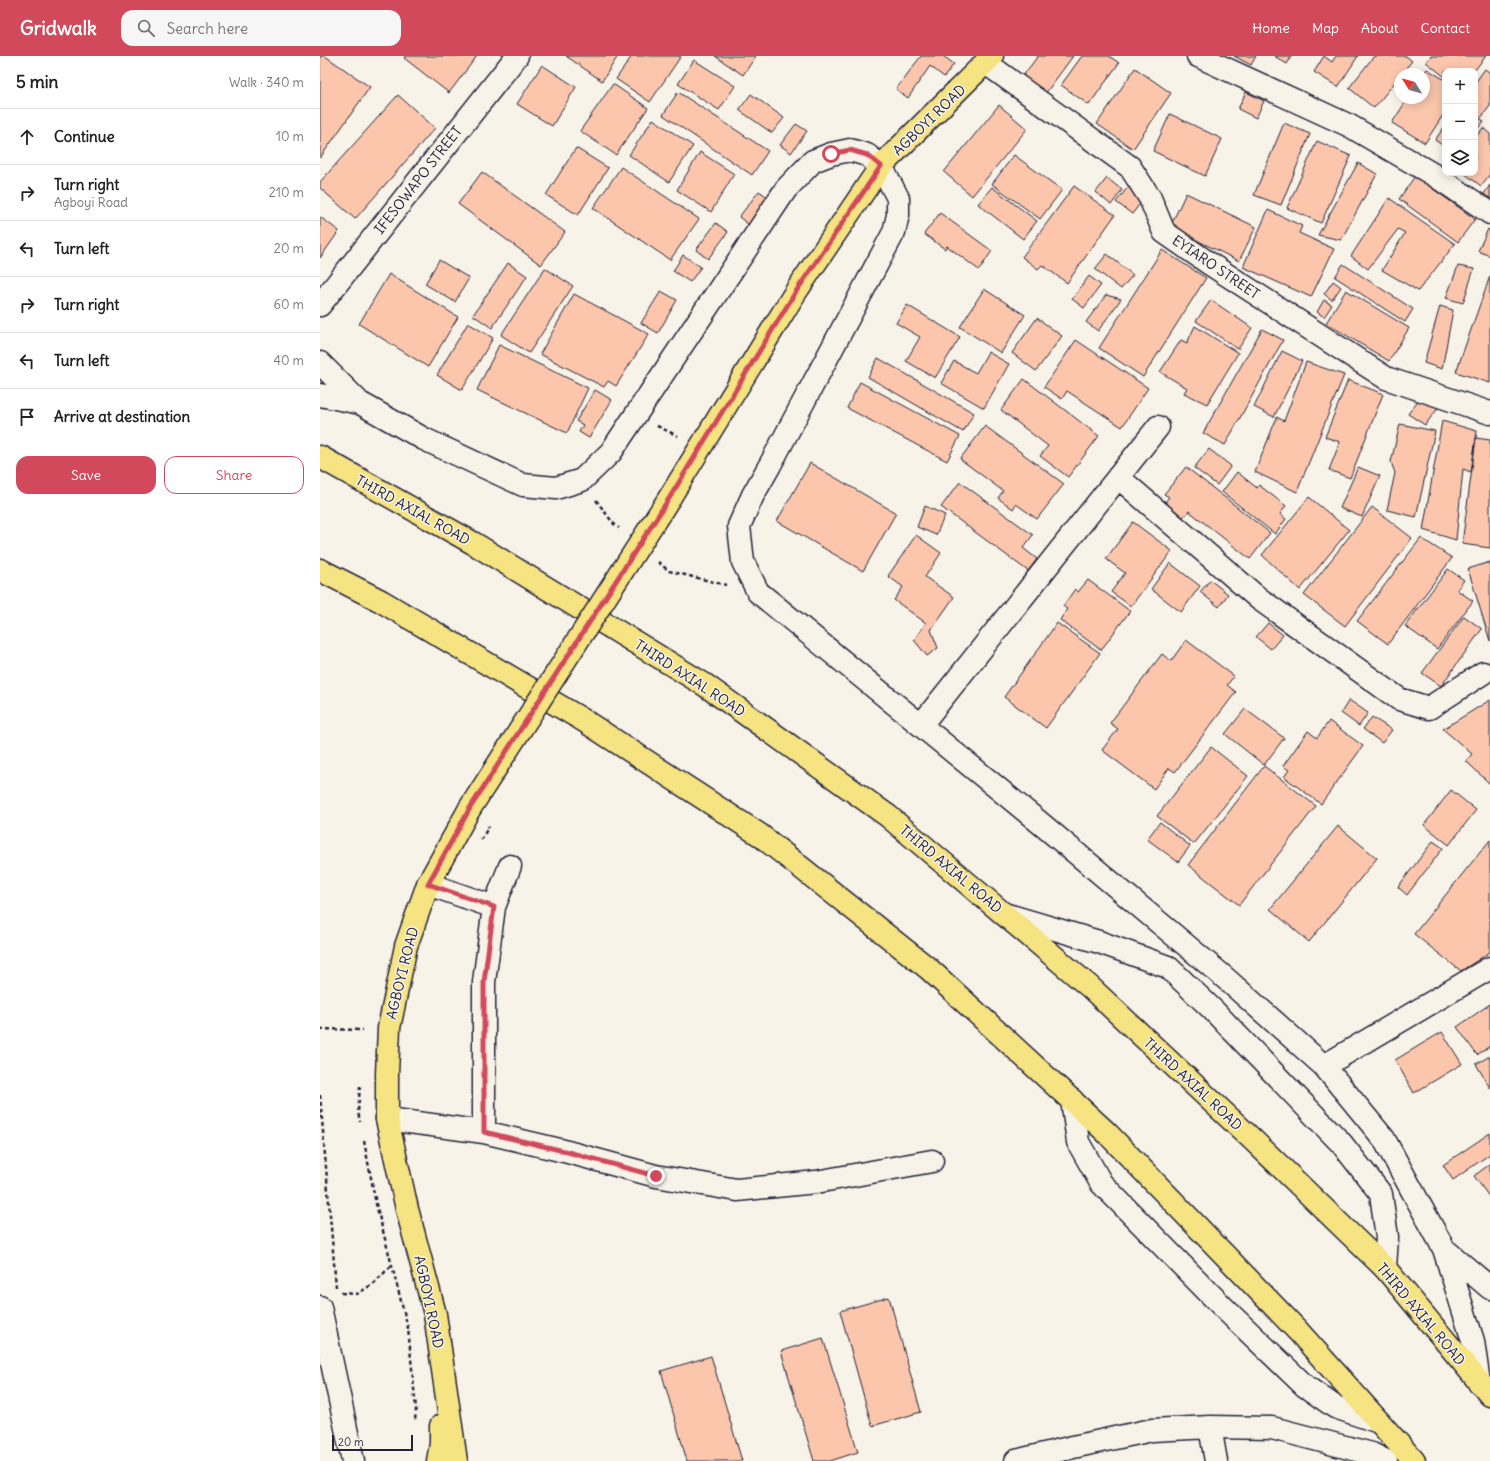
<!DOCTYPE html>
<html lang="en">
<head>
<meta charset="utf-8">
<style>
	:root { --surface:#fff; --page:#f6f6f6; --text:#222; --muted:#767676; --line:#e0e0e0; --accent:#d1495b }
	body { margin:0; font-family:Delius,sans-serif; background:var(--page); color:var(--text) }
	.controls { position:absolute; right:12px; top:12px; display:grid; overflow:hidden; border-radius:8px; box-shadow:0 2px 10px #0003 }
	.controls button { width:36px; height:36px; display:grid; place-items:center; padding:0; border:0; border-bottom:1px solid var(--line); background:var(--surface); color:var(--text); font:20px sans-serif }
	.compass { position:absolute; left:1074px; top:12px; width:36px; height:36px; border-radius:50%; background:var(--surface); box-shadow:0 2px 10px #0003; rotate:307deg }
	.scale { position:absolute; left:12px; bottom:10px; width:81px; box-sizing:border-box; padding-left:4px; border:2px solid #22223b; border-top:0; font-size:11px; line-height:14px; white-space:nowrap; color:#22223b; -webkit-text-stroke:3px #f7f3e8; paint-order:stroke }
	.stop { position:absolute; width:12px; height:12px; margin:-9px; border:3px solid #d1495b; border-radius:50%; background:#fff }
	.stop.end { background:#d1495b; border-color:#fff; box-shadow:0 1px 4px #0008 }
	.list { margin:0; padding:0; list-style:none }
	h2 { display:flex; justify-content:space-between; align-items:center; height:52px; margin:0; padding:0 16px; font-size:17px }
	h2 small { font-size:13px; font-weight:400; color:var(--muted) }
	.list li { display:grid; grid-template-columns:26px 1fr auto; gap:12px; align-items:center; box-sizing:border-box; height:56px; padding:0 16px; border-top:1px solid var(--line) }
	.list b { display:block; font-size:15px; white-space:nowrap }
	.list p { margin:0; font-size:13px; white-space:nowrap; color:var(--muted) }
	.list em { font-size:13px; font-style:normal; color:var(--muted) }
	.actions { display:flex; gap:8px; padding:12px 16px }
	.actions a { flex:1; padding:9px 0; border:1px solid var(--accent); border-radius:12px; text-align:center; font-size:14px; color:var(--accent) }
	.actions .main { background:var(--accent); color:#fff }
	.icon { flex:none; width:22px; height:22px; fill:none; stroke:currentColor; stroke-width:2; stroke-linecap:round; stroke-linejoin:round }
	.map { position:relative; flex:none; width:1170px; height:1405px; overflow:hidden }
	header { display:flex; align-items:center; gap:24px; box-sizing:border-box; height:56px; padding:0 20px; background:var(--accent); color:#fff }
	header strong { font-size:19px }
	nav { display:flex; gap:22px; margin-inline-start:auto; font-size:14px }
	.search { width:280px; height:36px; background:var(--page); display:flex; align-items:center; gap:10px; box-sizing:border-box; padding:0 14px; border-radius:12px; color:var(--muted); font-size:15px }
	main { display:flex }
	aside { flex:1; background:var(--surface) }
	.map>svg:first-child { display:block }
	.building { fill:#fbc6ac; stroke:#22223b }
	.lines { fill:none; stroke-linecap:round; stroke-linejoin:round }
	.minor-casing { stroke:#22223b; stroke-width:25 }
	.major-casing { stroke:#22223b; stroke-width:25 }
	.highway-casing { stroke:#22223b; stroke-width:25 }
	.path { stroke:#22223b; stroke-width:2.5; stroke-dasharray:4 3; stroke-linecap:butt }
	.minor { stroke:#f7f3e8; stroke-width:22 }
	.major { stroke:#f6e381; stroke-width:22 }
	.highway { stroke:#f6e381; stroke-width:22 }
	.major-bridge-casing { stroke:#22223b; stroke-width:25; stroke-linecap:butt }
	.path-bridge { stroke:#22223b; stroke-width:2.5; stroke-dasharray:4 3; stroke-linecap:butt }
	.major-bridge { stroke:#f6e381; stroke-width:22 }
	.route { stroke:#d1495b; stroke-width:5 }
	.labels { text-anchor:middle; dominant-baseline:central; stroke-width:3; stroke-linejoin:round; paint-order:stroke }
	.street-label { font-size:14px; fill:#22223b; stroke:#f7f3e8 }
</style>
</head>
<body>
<header>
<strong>Gridwalk</strong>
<div class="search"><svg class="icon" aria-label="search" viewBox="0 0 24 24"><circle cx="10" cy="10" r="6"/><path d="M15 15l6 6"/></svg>Search here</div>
<nav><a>Home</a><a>Map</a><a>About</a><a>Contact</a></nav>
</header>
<main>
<aside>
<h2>5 min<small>Walk · 340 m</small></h2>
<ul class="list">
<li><svg class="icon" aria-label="ahead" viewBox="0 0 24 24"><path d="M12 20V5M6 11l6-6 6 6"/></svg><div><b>Continue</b></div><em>10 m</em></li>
<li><svg class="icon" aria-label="right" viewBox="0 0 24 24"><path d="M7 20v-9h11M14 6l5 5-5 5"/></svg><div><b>Turn right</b><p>Agboyi Road</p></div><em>210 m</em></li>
<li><svg class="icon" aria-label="left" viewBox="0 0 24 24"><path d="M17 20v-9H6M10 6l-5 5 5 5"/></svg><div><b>Turn left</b></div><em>20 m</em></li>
<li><svg class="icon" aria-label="right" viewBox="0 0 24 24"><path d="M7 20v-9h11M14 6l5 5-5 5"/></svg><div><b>Turn right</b></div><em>60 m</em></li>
<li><svg class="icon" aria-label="left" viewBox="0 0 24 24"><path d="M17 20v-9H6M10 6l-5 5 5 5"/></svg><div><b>Turn left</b></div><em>40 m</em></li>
<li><svg class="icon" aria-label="arrive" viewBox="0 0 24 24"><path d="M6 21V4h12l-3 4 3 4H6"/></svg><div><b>Arrive at destination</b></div></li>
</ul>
<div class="actions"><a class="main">Save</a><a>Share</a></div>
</aside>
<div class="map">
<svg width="1170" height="1405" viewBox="0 0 1170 1405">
	<rect width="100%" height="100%" fill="#f7f3e8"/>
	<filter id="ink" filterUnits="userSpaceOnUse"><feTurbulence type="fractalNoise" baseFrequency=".025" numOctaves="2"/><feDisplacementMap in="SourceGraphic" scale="8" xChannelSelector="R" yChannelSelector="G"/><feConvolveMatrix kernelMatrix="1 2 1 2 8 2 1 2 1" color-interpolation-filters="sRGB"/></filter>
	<g filter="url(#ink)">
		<path class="building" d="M0,0H5L50,31L0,102Z
			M85,0H157L129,37L84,2Z
			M246,0H298L282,25Z
			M312,0H361L330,46L296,23Z
			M395,0H436L423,19Z
			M601,0H623L634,8L624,21L610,10L588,42L576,33Z
			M718,0H753L725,38L702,21Z
			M762,0H789L799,7L769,49L741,29Z
			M914,0H936L931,9Z
			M954,0H972L967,8Z
			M1004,0L1012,6L1016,0H1038L1018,31L994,16Z
			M1054,0H1086L1092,5L1081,18H1080V20L1054,52L1029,32Z
			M1111,0H1166L1154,15H1125V21L1106,6Z
			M374,4L415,30L399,54L358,28Z
			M222,9L256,31L232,70L197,48Z
			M815,12L851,37L813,93L777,68Z
			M1107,13L1125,24V56L1105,87L1072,67L1088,42H1104L1103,18Z
			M1165,13L1170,17V50L1160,63L1164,65L1155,76V27Z
			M293,28L328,52L296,99L260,75Z
			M358,36L448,95L432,119L343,59Z
			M926,36L944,45L936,62L918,53Z
			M431,38L464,62L452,77L419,54Z
			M78,39L115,72L35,163L0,132V126Z
			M679,49L707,73L652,140L624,116Z
			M850,58L902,83L885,120L833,95Z
			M333,63L373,90L349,126L309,99Z
			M964,67L990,78L961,149L934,139Z
			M476,68L487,75L471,97L460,89Z
			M1125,70V91L1115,84Z
			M1163,72L1170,78V118L1161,130L1144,117H1155V82Z
			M997,85L1031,100L1001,167L967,152Z
			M256,92L288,112L258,159L226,139Z
			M380,96L414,118L391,156L357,134Z
			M694,99L742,134L720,163L672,128Z
			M1038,107L1057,118L1021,184L998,179Z
			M301,111L379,163L350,204L273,152Z
			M162,116L245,176L221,209L138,148Z
			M1095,120L1155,163L1138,186L1079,143Z
			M787,122L802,134L791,149L776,136Z
			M1170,129V146L1162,141Z
			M754,130L795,159L747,227L722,209L718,213L702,201Z
			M672,131L717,165L703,183L658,148Z
			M808,131L823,144L812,158L796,146Z
			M439,135L449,142L429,169L419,161Z
			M866,137L936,171L919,205L850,171Z
			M1069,142L1135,188L1098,235L1062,214L1085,177L1078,173L1048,213L1031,200Z
			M948,154L982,170L979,177L1014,193L991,241L923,211Z
			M620,157L672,195L659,214L627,190L625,193L604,178Z
			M0,161L19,175L0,202Z
			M396,167L408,176L388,203L376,194Z
			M1168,173L1170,174V200L1158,195Z
			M842,194L886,222L823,321L779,292Z
			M787,198L813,219L801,233L775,213Z
			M363,199L381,211L370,226L353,215Z
			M119,204L149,222L135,246L105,228Z
			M188,207L207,220L172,272L153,259Z
			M1023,208L1093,253L1085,266L1015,221Z
			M1138,210L1154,213L1143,247L1126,242Z
			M225,212L253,230L209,297L181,279Z
			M69,218L138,261L108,311L39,268Z
			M769,220L781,229L764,252L752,243Z
			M1170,220V327L1136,316Z
			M1013,225L1021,231L1012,244L1004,238Z
			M664,233L705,259L681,297L640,271Z
			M1026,234L1089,272L1069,305L1006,267Z
			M341,235L357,244L338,277L321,267Z
			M254,238L329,278L296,330L288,325L284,331L220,298Z
			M786,239L801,243L778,275L766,266Z
			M891,244L932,272L918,293L876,265Z
			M1004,244L1012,249L1004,261L997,256Z
			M587,249L640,281L615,322L586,305L600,281L576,267Z
			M1120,250L1133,254L1122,313L1104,307Z
			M717,262L742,280L716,315L692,297Z
			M148,267L173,282L142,334L117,319Z
			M875,270L918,297L887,348L864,337L867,332L840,316L861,284L867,287Z
			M942,273L963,284L905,389L883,377Z
			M756,284L828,332L802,371L747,335L742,343L724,331Z
			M179,289L268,332L247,377L157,334Z
			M962,295L982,305L954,361L934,351Z
			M668,296L689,308L664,352L621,327L634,305L656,317Z
			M558,302L654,357L643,376L548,321Z
			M986,306L1024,319L977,436L935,416L957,361L964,365Z
			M704,323L779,380L748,421L720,400L728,390L681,354Z
			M1028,324L1063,338L1030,422L1009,414L1020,386L1005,381Z
			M540,326L640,380L627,405L527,352Z
			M275,334L292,344L269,382L259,376L263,369L256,365Z
			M1102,339L1119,351L1105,369L1088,358Z
			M1122,365L1157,375L1151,416L1143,413L1136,484L1103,474Z
			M1080,368L1115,375L1096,461L1067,454L1075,417L1071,406Z
			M665,370L744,428L717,463L696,448L693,453L678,442L683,435L640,403Z
			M1156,382L1170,384V492L1142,488Z
			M889,393L911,410L897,429L874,412Z
			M490,407L576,457L543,515L457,465Z
			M866,411L950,477L930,503L869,455L863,461L845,446L849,441L844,438Z
			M1038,411L1060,420L1042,461L1020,452Z
			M917,416L937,432L939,429L966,450L960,458L966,463L955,478L902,436Z
			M640,426L713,479L703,492L717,503L708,515L621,451Z
			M989,441L1029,474L980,534L942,499Z
			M605,450L625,459L616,479L597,471Z
			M1052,451L1092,482L1025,570L984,539Z
			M813,466L852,495L811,550L791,536L805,517L786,503Z
			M596,479L621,497L605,521L634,541L611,574L618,592L607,600L594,584L606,567L574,544L583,531L568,520Z
			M1101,482L1132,502L1068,588L1037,565Z
			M1170,506V585L1148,513Z
			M850,507L880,530L861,556L831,533Z
			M1128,513L1144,524L1137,534L1153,545L1117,593L1085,570Z
			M768,524L810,555L781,594L740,564L747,553L743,550L755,533L758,536Z
			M890,524L908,538L899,551L880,536Z
			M1144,560L1162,573L1121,630L1102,617Z
			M737,567L780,597L726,672L684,641Z
			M948,567L963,579L951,593L936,581Z
			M866,584L914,620L907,629L916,636L855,716L849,712L834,733L782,694L798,673L790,667L842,598L851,605Z
			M1029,644L1048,657L1039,670L1021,657Z
			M1170,644V728L1146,705L1152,698L1123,673Z
			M925,653L964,682L944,709L905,678Z
			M1052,661L1072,674L1062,687L1043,673Z
			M1009,665L1043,690L1001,748L964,721L969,714L963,710L988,675L997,682Z
			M891,691L928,720L874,788L837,760Z
			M944,710L996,750L919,849L868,809Z
			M1131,734L1156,754L1129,789L1104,769Z
			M840,766L870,790L858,806L827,783Z
			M1018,770L1057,802L989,886L950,853Z
			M1170,784V896L1141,915L1094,878Z
			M1113,785L1123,792L1087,839L1078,831Z
			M1170,948V990L1157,999L1137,971Z
			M1122,976L1142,1008L1094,1037L1075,1004Z
			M1170,1000V1032L1156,1008Z
			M1170,1077V1098L1133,1124L1123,1109Z
			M1170,1108V1142L1154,1120Z
			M569,1241L601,1356L552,1370L520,1255Z
			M503,1282L538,1396L510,1405H494L461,1295Z
			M391,1300L422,1405H367L341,1315Z"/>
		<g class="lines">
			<g class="minor-casing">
				<path id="minor" d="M878,0L1030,70L1114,119L1170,157
					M666,7L810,111L830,142L844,176L887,206L1066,322L1170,357
					M0,249L197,0
					M0,307L40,347
					M0,339L40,347L104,383L203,429L236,432L262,424L291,396L466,133L493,105L511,98L530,94L547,99L561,110L578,142V159L574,176L450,409L433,439L419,470L423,506L438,536L719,766L904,921L1004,1010L1064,1083L1124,1193L1153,1285L1159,1327
					M798,421L938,542L1079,643L1109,652L1163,617
					M601,669L838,371
					M108,828L174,851
					M684,858L779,886L848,911L893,954L1022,1088L1061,1138L1067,1181L1065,1212
					M1004,1010L1170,912
					M752,1044L758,1086L781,1127L907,1255L985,1330L1015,1351L1059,1366
					M67,1063L164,1076L244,1095L336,1120L417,1134L496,1126L612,1105
					M164,1076V926L174,851L190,810
					M1124,1193L1170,1232
					M0,1251L33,1405
					M890,1371L896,1405
					M696,1405L753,1391L832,1374L890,1371L952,1372L1052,1398L1066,1405"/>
			</g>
			<g class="major-casing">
				<path id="major" d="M350,441L475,237L561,110L672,0
					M118,1405L121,1388V1370
					M136,1405L115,1258L87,1153L67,1063V1018L69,972L86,890L108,828L150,752"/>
			</g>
			<g class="highway-casing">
				<path id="highway" d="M0,401L153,487L385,629L568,760L770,931L934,1085L1065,1212L1170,1339
					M0,514L61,545L263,664L440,779L609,913L786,1076L978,1275L1094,1405"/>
			</g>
			<path class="path" d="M337,370L358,380
				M276,444L293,467L299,472
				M338,506L349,515L406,529
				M0,973L43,974
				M40,1030L38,1056L40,1066
				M0,1039L16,1231
				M44,1085L56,1148L88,1272L96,1353L95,1365
				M21,1237L37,1238L53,1228L71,1210"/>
			<use href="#minor" class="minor"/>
			<use href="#major" class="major"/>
			<use href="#highway" class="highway"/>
			<g class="major-bridge-casing">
				<path id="major-bridge" d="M150,752L350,441"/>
			</g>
			<path class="path-bridge" d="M161,784L169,770"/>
			<use href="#major-bridge" class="major-bridge"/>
		</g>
	</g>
	<g class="lines" filter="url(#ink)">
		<path class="route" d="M336,1120L244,1095L164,1076V926L174,851L108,828L150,752L350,441L475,237L561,110L547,99L530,94L511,98"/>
	</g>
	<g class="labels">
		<g class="street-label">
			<text transform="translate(609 64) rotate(-44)">AGBOYI ROAD</text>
			<text transform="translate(98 124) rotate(-52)">IFESOWAPO STREET</text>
			<text transform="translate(896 211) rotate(34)">EYIARO STREET</text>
			<text transform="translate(93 454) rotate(29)">THIRD AXIAL ROAD</text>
			<text transform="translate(370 622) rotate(33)">THIRD AXIAL ROAD</text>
			<text transform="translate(631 813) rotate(40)">THIRD AXIAL ROAD</text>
			<text transform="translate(82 917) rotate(-76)">AGBOYI ROAD</text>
			<text transform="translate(873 1028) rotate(43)">THIRD AXIAL ROAD</text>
			<text transform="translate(109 1246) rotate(78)">AGBOYI ROAD</text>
			<text transform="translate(1101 1258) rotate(50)">THIRD AXIAL ROAD</text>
		</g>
	</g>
</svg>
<div class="controls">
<button>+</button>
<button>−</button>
<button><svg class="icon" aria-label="layers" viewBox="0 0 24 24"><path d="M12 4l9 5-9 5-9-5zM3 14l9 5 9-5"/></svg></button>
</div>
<svg class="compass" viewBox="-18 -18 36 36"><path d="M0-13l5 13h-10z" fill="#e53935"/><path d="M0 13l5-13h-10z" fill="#767676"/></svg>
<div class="scale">20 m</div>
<div class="stop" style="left:511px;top:98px"></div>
<div class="stop end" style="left:336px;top:1120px"></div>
</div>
</main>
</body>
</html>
